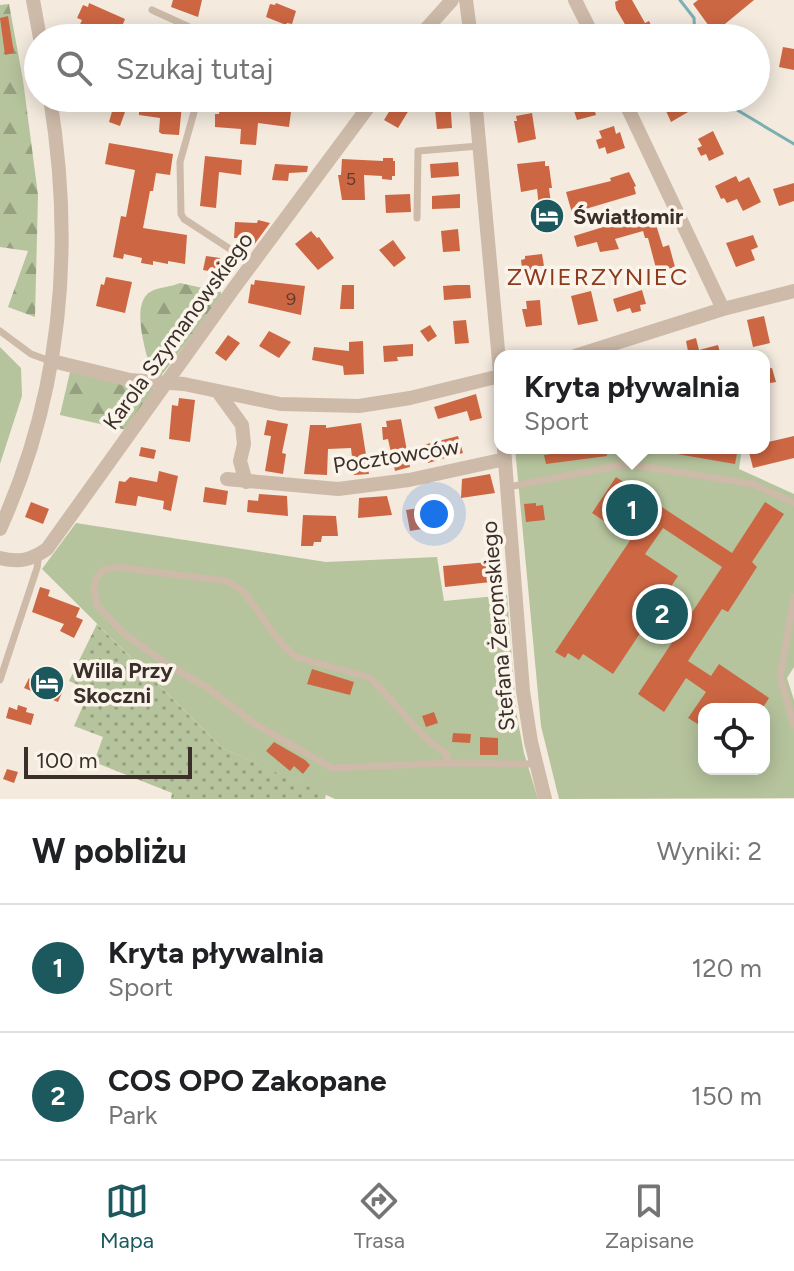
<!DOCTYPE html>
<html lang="pl">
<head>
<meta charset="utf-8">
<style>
	:root { --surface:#fff; --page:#f2f2f2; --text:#202124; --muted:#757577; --line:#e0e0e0; --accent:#1c595e }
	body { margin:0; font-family:Figtree,sans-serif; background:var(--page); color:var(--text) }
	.controls { position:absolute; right:24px; bottom:24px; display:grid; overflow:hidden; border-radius:16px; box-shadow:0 4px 20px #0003 }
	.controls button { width:72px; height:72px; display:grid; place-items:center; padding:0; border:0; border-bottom:2px solid var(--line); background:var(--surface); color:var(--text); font:40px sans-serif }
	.scale { position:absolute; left:24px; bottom:20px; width:168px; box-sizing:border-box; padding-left:8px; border:4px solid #3a2f29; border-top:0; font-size:22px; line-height:28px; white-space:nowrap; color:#3a2f29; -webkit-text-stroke:6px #fbf4eb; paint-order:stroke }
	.you { position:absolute; left:434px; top:514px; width:28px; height:28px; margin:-20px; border:6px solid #fff; border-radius:50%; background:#1a73e8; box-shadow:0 0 0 12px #1a73e833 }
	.badge { display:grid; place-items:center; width:52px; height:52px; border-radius:50%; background:var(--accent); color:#fff; font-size:26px; font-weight:700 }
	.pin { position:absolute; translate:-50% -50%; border:4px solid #fff; box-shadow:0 2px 8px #0006 }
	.popup { position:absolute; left:494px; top:350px; width:276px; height:104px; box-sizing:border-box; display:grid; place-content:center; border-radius:16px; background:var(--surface); filter:drop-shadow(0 2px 6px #0005); font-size:26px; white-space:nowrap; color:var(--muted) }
	.popup b { font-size:30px; color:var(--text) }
	.popup::after { content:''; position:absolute; left:50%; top:100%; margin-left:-16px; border:16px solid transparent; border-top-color:var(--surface) }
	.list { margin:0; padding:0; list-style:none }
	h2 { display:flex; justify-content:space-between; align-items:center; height:104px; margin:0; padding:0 32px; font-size:34px }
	h2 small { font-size:26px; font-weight:400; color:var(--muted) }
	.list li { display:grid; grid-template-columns:52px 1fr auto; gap:24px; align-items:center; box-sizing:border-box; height:128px; padding:0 32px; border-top:2px solid var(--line) }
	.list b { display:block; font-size:30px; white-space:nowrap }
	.list p { margin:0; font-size:26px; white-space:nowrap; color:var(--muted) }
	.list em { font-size:26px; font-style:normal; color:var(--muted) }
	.icon { flex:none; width:44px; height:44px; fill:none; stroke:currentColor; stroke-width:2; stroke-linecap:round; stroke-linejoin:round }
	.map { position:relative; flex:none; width:794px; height:799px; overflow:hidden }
	.search { position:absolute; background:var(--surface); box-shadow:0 4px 20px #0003; left:24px; right:24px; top:24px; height:88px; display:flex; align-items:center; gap:20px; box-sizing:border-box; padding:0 28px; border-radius:44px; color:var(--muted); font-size:30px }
	.sheet { height:360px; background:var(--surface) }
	nav { display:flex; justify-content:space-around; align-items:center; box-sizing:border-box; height:112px; border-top:2px solid var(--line); background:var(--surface); font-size:22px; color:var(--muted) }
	nav a { display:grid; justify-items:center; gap:4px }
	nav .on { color:var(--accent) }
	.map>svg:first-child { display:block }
	.grass { fill:url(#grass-dots) }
	.forest { fill:url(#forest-firs) }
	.park { fill:#b6c49d; fill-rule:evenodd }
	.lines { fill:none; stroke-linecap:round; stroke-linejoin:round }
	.stream { stroke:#7bb0b3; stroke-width:3 }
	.building { fill:#cd6743 }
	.service { stroke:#cdbaa9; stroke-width:7 }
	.minor { stroke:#cdbaa9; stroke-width:14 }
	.labels { text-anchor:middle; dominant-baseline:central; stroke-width:7; stroke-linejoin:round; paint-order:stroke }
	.number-label { font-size:18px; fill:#5f3d30 }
	.poi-label { font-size:22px; font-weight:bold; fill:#3a2f29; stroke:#fbf4eb; text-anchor:start }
	.street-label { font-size:22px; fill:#3a2f29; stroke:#fbf4eb }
	.neighbourhood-label { font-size:24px; letter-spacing:2px; fill:#8e3a1d; stroke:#fbf4eb }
</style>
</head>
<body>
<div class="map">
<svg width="794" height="799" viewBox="0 0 794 799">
	<defs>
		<pattern id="grass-dots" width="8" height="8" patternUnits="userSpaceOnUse" patternTransform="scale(2)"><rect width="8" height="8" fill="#b6c49d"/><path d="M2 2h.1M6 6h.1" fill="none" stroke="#95a080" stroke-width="1.8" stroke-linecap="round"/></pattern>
		<pattern id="forest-firs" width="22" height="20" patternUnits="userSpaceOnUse" patternTransform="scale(2)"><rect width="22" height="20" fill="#b6c49d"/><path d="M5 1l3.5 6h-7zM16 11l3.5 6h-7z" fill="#95a080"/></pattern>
	</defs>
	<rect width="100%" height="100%" fill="#f4eade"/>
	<path class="grass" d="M97,624L222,748L326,794L325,799H171L172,793L94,762L103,737L74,726L90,690L69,681Z"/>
	<path class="forest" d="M9,4L23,80L38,195L35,317L8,307L28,251L0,247V5Z
		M180,283L221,292V297L161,376H152C148,356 129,306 150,292C158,287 171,287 180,283Z
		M70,372L149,382L155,391L127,430L60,415Z"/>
	<path class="park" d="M0,347L21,368L22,396L0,464Z
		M515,448H742L739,469L794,494V667L787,678L794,700V798L559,799L541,726ZM704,709H764V769H704Z
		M76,523L326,562L437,557L444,601L507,595L516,711L524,753L538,799H335L222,748L42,569Z"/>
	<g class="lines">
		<path class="stream" d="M680,0L694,18L695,38
			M717,98L794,144"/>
	</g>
	<path class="building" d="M173,0H202L198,17L171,7Z
		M619,0H632L645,23L649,21L656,35L648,38H633L616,9L615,2Z
		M698,0H754L714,33L693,4Z
		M89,3L125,19L123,24L125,25L120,38H98L78,29L82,20L77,18L83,5L88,7Z
		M276,3L296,11L292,24L287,23L286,25L266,17L270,4L275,5Z
		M8,16L14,53L5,55L0,18Z
		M341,25L370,30L368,38L339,36Z
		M520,29L521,38H495V32Z
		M783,47L794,49V70L779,67Z
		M756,61L768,75L764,79L766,82L756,91Z
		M139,98H175L182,105L179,135L162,134L159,132L160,118L139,115Z
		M425,98H450L452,128L437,129L435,110L426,111Z
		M532,98H591L596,115L577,120L574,111L570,112L568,105L534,111Z
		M671,98H678L680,102L688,98H712L671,122L662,102Z
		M395,102L409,110L398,128L384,120Z
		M253,105L291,112L289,127L258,123L256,145L240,144L241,129L215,127V114H219L220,107L252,109Z
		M113,108L125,112L120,126L109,122Z
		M532,113L536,139L518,143L514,121H517L516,116Z
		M614,126L616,134L620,132L625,148L607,154L605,147L599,149L596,140L602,138L599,131Z
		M713,131L724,154L709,161L706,154L701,156L697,148L702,146L698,139Z
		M109,143L173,154L170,175L156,173L153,191H150L143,228L187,235L185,264L168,261V264L153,261V265L141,263L142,258L124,254L123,259L113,257L121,216L126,217L135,170L105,164Z
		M205,156L242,160L241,175L219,172L216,208L200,206Z
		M383,158H393V161H395V176H392V180L382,179V176L364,175L365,200H342L338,175H341L342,159L383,161Z
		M545,161V166H549L552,188H549L554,227L550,228V231L541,232V229H537L534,208L539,207L537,189L521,192L517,164Z
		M458,162L459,176L431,178L430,164Z
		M275,164L308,166L307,172L289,173L288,181L272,180Z
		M629,172L636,186L634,187L636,194L572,213L566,192L611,181L610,178Z
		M736,176L739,182L749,177L761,202L743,211L737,199L727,203L724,198L721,199L715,186Z
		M794,183V201L779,206L773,189Z
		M410,194L411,212L386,213L385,195Z
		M460,194V208L432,209V196Z
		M652,212L663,247L669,245L675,267L657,272L648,238H645L643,231L615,239L619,249L600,252L597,242L577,247L574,236Z
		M258,220L270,223L253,246L240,244V238H234L235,222L257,223Z
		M458,229L460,251L443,252L441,231Z
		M311,231L317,238L319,237L334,258L318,270L295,244Z
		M753,235L758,247L751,250L755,260L736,267L726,243Z
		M393,240L406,258L394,267L379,250Z
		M542,254L544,266H539L540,275L523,277L521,260L525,259V256Z
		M206,256L220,258L219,261L222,262L220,273L203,270Z
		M106,277L132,282L125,313L96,306L101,284L104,285Z
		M255,280L305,286L301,315L248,303L251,284L254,285Z
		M342,285H354V309H340Z
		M456,285H470L471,298L444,300L443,286Z
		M642,290L646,304L640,305L641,311L632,313L630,308L617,312L613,299Z
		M591,291L598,321L578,325L571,296Z
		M540,300L542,325L526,327L522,309H527L526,301Z
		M764,316L770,343L753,347L747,320Z
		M466,320L469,343L455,344L453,321Z
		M430,325L437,336L428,342L420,331Z
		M269,331L291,342L279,358L259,346Z
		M228,335L240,343L226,361L215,353Z
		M696,338L699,350L718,345L721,356H689L686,341Z
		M363,341L364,374L344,375L343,366L312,360L314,347L349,351V342Z
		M413,344V356L397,357L398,361L384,362L383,346Z
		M772,368L776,382L764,384V369Z
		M476,394L482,418L470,421L467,411L438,419L434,407Z
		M179,398L195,400L190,442L169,439L172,405L178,406Z
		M401,419L410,467L395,471L388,439L383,440L382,427H387L386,421Z
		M267,420L288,424L282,453L286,454L283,474L265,471L271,436L264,435Z
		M361,423L369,474L354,475L351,448L328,449L327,475L304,474L310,425H326V428Z
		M458,436L463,453L428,463L423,445Z
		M794,436V458L753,468L748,448H764V443Z
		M141,447L156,450L154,459L139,456Z
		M595,448H606L607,456L546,464L544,455Z
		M672,448H738L735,464L671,453Z
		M159,471L178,476L171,511L163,509L164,501L138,496L136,506L115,503L119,481L125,482L130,477L157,482Z
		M490,474L495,493L461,498L462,479Z
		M616,477L732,553L765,502L784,514L752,562L757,567L728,612L722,609L688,661L711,676L719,664L769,698L762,709H704V728L688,718L706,692L686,678L664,712L638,694L722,567L663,528L645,554L678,576L613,674L583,654L579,660L568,653L565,658L555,652L631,539L592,513Z
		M205,487L228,491L226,505L203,502Z
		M259,494L287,496L288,516L247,512L248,500L258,501Z
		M387,496L392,515L358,518L359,498Z
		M31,502L49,509L43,524L25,517Z
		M536,503V506L543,505L545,520L526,522L524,504Z
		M443,504L446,525L410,531L406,510Z
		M303,515L336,516L338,536H322L321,542H314L313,546H301Z
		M497,520L500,540L486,542L484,522Z
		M489,562L491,582L445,587L443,566Z
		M40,587L50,590L48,596L80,608L76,617L83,620L74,638L60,631L64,624L32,612Z
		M312,669L354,682L350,695L307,684Z
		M42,675L56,681L55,684L64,688L58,702L24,688L29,678L37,681Z
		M18,705L27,708L26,712L34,714L31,725L6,718L9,707L17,710Z
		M434,712L438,723L426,727L422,716Z
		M453,733L471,734L470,743L452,742Z
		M480,737L498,738V755H480Z
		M274,742L305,760L310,765L303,774L294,766L290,771L266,751Z
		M7,769L18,772L14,783L3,779Z"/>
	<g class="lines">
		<path class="service" d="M152,10L198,31L228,30L259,38
			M198,98L180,162L181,214L184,219L253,264
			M417,218L418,151L479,146
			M0,331L31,354L50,361
			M508,487L627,464L753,484L794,503
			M794,597L780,677L794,725
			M0,680L37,568L39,555
			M447,763V754L424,737L371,678L296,657L281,643L243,591L226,581L115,567L102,571L96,579L94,589L97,605L121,631L159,659L209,689L255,724L332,768L447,763L536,764"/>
		<path class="minor" d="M33,0L40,38
			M466,0L471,38
			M575,0L594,38
			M418,38L452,0
			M475,98L500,372
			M623,98L723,309
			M575,356L723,309L794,291
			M52,361L130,380L184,384L280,404L359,406L410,398L500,376
			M218,392L242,425L244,444L240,461L246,482
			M504,448L523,691L531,742L545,799
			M227,479L338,489L409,480L505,459
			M0,529C62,392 74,245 50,98
			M0,558C19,563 31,560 47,549L234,288L375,98"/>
	</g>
	<defs>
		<g id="hotel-disc" transform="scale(1.8)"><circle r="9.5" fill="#1c595e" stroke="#fbf4eb"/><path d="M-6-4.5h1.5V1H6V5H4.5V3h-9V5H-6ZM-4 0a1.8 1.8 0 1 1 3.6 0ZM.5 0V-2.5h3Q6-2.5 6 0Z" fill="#fff"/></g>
	</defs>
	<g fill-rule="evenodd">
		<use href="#hotel-disc" x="547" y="216"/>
		<use href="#hotel-disc" x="47" y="683"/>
	</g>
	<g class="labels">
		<g class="number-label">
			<text x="351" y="179">5</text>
			<text x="291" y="299">9</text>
		</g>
		<g class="poi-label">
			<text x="573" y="216">Światłomir</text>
			<text x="73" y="670">Willa Przy<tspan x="73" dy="25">Skoczni</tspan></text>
		</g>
		<g class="street-label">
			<text transform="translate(178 331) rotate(-54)">Karola Szymanowskiego</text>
			<text transform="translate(396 456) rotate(-9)">Pocztowców</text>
			<text transform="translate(498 626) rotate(-95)">Stefana Żeromskiego</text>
		</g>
		<g class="neighbourhood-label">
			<text x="598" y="276">ZWIERZYNIEC</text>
		</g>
	</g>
</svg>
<div class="controls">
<button><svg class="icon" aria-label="locate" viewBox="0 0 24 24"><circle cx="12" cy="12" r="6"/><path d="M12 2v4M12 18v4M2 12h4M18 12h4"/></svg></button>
</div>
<div class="scale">100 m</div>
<div class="you"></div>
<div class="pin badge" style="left:632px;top:510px">1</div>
<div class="popup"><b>Kryta pływalnia</b>Sport</div>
<div class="pin badge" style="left:662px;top:614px">2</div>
<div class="search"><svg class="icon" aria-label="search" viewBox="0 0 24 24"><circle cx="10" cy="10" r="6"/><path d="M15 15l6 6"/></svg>Szukaj tutaj</div>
</div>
<section class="sheet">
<h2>W pobliżu<small>Wyniki: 2</small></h2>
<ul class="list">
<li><span class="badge">1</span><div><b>Kryta pływalnia</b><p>Sport</p></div><em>120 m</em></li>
<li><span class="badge">2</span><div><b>COS OPO Zakopane</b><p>Park</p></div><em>150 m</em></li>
</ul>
</section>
<nav>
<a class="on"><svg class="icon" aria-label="map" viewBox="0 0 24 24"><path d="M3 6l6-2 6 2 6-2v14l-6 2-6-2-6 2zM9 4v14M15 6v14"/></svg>Mapa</a>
<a><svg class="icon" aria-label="directions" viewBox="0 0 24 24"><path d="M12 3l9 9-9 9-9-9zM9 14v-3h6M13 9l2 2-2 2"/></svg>Trasa</a>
<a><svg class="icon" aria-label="saved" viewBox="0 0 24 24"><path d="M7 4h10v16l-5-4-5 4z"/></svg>Zapisane</a>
</nav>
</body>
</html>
